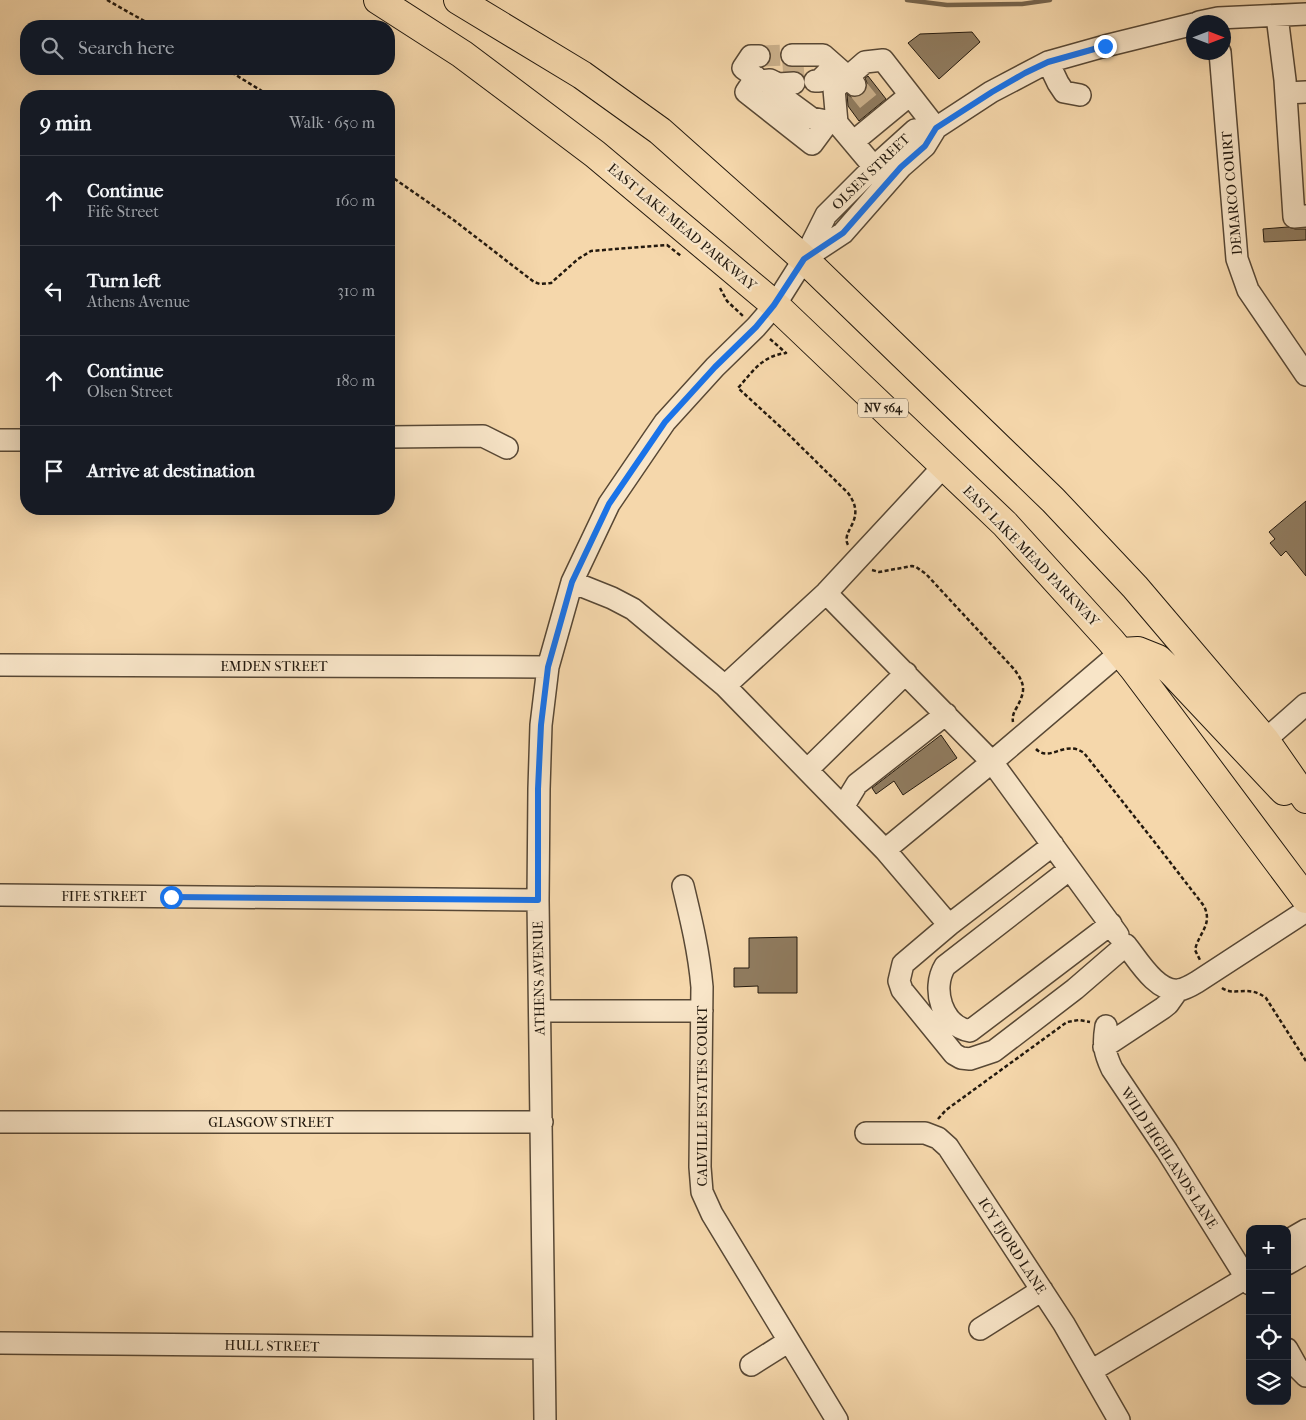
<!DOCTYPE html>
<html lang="en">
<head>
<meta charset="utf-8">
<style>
	:root { --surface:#171b24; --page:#20242c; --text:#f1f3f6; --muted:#9ea1a6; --line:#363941 }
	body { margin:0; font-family:"IM FELL French Canon",serif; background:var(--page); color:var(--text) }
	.controls { position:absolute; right:15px; bottom:15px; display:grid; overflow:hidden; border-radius:10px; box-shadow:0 5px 20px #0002 }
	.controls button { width:45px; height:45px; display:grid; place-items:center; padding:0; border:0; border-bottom:1px solid var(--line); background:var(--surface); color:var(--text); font:25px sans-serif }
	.compass { position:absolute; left:1186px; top:15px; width:45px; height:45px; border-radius:50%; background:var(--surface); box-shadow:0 5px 20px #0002; rotate:90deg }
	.stop { position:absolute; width:15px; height:15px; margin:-11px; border:4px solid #1a73e8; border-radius:50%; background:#fff }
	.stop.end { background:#1a73e8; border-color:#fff; box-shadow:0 1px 5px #0008 }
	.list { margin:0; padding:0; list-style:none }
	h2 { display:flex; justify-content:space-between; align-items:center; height:65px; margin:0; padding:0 20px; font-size:21px }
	h2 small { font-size:16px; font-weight:400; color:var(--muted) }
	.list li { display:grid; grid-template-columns:32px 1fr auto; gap:15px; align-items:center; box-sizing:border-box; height:90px; padding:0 20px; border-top:1px solid var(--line) }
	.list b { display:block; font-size:19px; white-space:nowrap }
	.list p { margin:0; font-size:16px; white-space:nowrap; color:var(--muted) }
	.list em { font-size:16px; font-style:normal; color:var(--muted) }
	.icon { flex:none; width:28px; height:28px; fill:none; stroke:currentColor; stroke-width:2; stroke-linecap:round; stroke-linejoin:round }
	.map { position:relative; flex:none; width:1306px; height:1420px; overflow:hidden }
	.search { position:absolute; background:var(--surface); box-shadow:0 5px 20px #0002; left:20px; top:20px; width:375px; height:55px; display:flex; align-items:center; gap:12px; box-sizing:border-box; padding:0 18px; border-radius:20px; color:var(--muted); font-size:19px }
	.panel { position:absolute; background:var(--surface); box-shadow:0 5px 20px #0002; left:20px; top:90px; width:375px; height:425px; border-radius:20px }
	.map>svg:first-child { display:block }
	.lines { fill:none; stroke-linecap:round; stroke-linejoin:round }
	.stream { stroke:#76644c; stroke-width:4.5 }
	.building { fill:#907c60; stroke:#23190e }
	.minor-tunnel { stroke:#cbb18c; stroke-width:21; stroke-dasharray:21 11; stroke-linecap:butt }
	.minor-casing { stroke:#584835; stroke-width:24 }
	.major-casing { stroke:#23190e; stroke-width:30 }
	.path { stroke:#23190e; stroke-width:2.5; stroke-dasharray:4 2.5; stroke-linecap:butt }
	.minor { stroke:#f8e5c8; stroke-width:21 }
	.major { stroke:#f5d7ab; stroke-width:28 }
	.route { stroke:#1a73e8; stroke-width:6 }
	.labels { text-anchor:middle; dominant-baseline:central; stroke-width:4.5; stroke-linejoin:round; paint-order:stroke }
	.shield { fill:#f8e5c8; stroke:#635646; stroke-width:1 }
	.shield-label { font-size:12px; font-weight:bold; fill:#23190e }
	.street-label { font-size:14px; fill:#23190e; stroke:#f8e5c8 }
</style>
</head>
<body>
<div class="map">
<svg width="1306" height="1420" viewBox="0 0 1306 1420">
	<rect width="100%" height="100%" fill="#f5d7ab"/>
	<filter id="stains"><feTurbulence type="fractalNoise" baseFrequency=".004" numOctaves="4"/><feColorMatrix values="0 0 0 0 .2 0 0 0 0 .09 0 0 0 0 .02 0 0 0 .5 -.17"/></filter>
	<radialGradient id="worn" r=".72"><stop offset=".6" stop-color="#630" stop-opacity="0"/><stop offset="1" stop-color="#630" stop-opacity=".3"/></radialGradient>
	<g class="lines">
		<path class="stream" d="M907,0L947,5L1022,4L1050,0"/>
	</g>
	<path class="building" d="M972,32L980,42L939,79L908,43L920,34Z
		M868,76L886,99L859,121L848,106L847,94L851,97H857L863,95L867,89V83L865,78Z
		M1288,227L1295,229H1306V240L1264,242L1263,229Z
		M1306,501V576L1286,551L1281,556L1270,543L1275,539L1269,532Z
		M941,735L957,758L903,795L894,781L876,794L872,788Z
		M797,937V993H758V986L734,987V968H749V938Z"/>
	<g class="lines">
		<path class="minor-tunnel" d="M759,56L792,55
			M783,71L807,69
			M855,85L876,111"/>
		<g class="minor-casing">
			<path id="minor" d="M1277,16L1285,80L1294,217L1306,216
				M1199,22L1218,18L1306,14
				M1220,52L1237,259L1248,290L1306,375
				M792,55H823L848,77L855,85
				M759,56H751L743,68L811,118L837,123
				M1048,62L1058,83L1064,92L1080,95
				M756,77L746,92L812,144L829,121
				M761,81L770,80L778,84L794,83
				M815,81H819L827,73
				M1286,93L1306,92
				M853,142L910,95
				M874,167L837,123L834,89L865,62L883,60L936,128
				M805,258L843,233L901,167L925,146L936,128L991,92L1048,62L1105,46L1194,24
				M389,437L483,436L507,448
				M0,440H26
				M572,582L612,598L633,609L725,686L885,850L949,925L903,964L899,981L902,990L954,1054L961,1058L970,1059L994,1051L1075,989L1126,945C1138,960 1157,993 1179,990C1185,989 1192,985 1197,982L1306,911
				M826,593L992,762L885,850
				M0,665L548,667
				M725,686L826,593L944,466
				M1265,740L1306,704
				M807,770L906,673
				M843,807L857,784L946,714
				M1070,869L945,966C931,989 942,1026 970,1031L1111,924
				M683,886C691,919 699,952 702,987L700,1167L702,1192L712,1214L837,1420
				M0,895L538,900
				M949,925L1053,845
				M1118,935L992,762L1121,652
				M540,1011H702
				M1106,1026C1103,1044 1104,1052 1112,1069L1167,1151L1250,1284
				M1104,1047L1163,1008L1168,1004L1178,990
				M0,1122H542
				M866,1133H925L938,1138L948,1147L1064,1324L1119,1420
				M1287,1241L1306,1230
				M1287,1264L1306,1253
				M980,1329L1042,1290
				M0,1343L544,1348
				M1287,1349L1297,1367L1306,1376
				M751,1365L789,1341
				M1091,1371L1246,1278L1250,1277
				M545,1420L538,900L539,789L541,725L548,667L572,582L609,504L654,438L665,422L715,367L756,327L775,305L804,259L826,215L874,167L915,130L936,128"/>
		</g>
		<g class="major-casing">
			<path id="major" d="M378,0L462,54L595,154L775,305L1005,524L1111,641L1134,669L1306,899
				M458,0L582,75L660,131L804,259L1053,500L1135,587L1265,740L1306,799
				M1121,652L1138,651L1158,659L1172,672L1284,791"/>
		</g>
		<path class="path" d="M107,0L153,26
			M226,69L270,96
			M389,175L455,221L534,282L540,284L551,283L578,259L591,251L667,245L681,256
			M720,288L727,301L743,316
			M770,339L786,353C762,356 753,371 738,388L786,432L848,493C868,520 840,530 848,545
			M872,570L879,572L912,566L916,567L926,574L1014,669C1025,684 1026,690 1017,707C1014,712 1012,716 1013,722
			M1036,749C1050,763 1065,739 1084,753L1153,840L1204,906C1213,925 1199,932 1195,950L1200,960
			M1222,988C1235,997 1248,984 1266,998L1306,1061
			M938,1119L946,1110L1067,1022L1079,1020L1090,1022"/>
		<use href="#minor" class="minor"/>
		<use href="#major" class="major"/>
	</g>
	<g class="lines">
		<path class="route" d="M171,897L538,900V789L541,725L548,667L572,582L609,504L665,422L715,367L756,327L774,305L804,259L843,233L901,167L925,146L936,128L992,92L1025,73L1048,62L1105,46"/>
	</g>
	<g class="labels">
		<rect class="shield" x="858" y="398.5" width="50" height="19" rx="4"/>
		<g class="shield-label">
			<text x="883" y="408">NV 564</text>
		</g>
		<g class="street-label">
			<text transform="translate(871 172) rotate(-44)">OLSEN STREET</text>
			<text transform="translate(1232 193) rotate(-95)">DEMARCO COURT</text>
			<text transform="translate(682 227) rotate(40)">EAST LAKE MEAD PARKWAY</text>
			<text transform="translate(1031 556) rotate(46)">EAST LAKE MEAD PARKWAY</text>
			<text x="274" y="666">EMDEN STREET</text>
			<text x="104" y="896">FIFE STREET</text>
			<text transform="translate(539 978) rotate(-91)">ATHENS AVENUE</text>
			<text transform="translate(702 1096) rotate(-90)">CALVILLE ESTATES COURT</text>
			<text x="271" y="1122">GLASGOW STREET</text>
			<text transform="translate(1169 1158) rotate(57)">WILD HIGHLANDS LANE</text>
			<text transform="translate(1012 1246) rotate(57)">ICY FJORD LANE</text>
			<text transform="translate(272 1346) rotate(1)">HULL STREET</text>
		</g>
	</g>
	<rect width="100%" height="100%" filter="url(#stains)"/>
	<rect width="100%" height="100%" fill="url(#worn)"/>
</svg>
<div class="controls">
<button>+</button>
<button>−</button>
<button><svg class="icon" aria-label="locate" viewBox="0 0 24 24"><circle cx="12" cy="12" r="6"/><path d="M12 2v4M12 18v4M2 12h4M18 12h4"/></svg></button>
<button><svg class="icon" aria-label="layers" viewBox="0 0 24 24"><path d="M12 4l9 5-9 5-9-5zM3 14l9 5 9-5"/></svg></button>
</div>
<svg class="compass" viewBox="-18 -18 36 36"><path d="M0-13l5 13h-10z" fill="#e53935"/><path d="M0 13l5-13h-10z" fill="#9ea1a6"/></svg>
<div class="stop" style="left:171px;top:897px"></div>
<div class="stop end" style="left:1105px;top:46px"></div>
<div class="search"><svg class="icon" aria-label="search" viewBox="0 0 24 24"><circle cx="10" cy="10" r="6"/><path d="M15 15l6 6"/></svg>Search here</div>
<section class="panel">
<h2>9 min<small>Walk · 650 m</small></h2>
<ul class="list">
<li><svg class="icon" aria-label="ahead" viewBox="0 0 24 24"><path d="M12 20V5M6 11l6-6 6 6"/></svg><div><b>Continue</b><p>Fife Street</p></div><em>160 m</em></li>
<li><svg class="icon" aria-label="left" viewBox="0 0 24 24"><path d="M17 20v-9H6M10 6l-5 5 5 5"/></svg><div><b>Turn left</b><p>Athens Avenue</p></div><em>310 m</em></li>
<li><svg class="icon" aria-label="ahead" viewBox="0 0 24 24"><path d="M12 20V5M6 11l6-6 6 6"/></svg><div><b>Continue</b><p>Olsen Street</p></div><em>180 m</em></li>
<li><svg class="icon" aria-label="arrive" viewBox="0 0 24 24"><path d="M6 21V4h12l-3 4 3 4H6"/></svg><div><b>Arrive at destination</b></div></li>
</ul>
</section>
</div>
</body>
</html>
